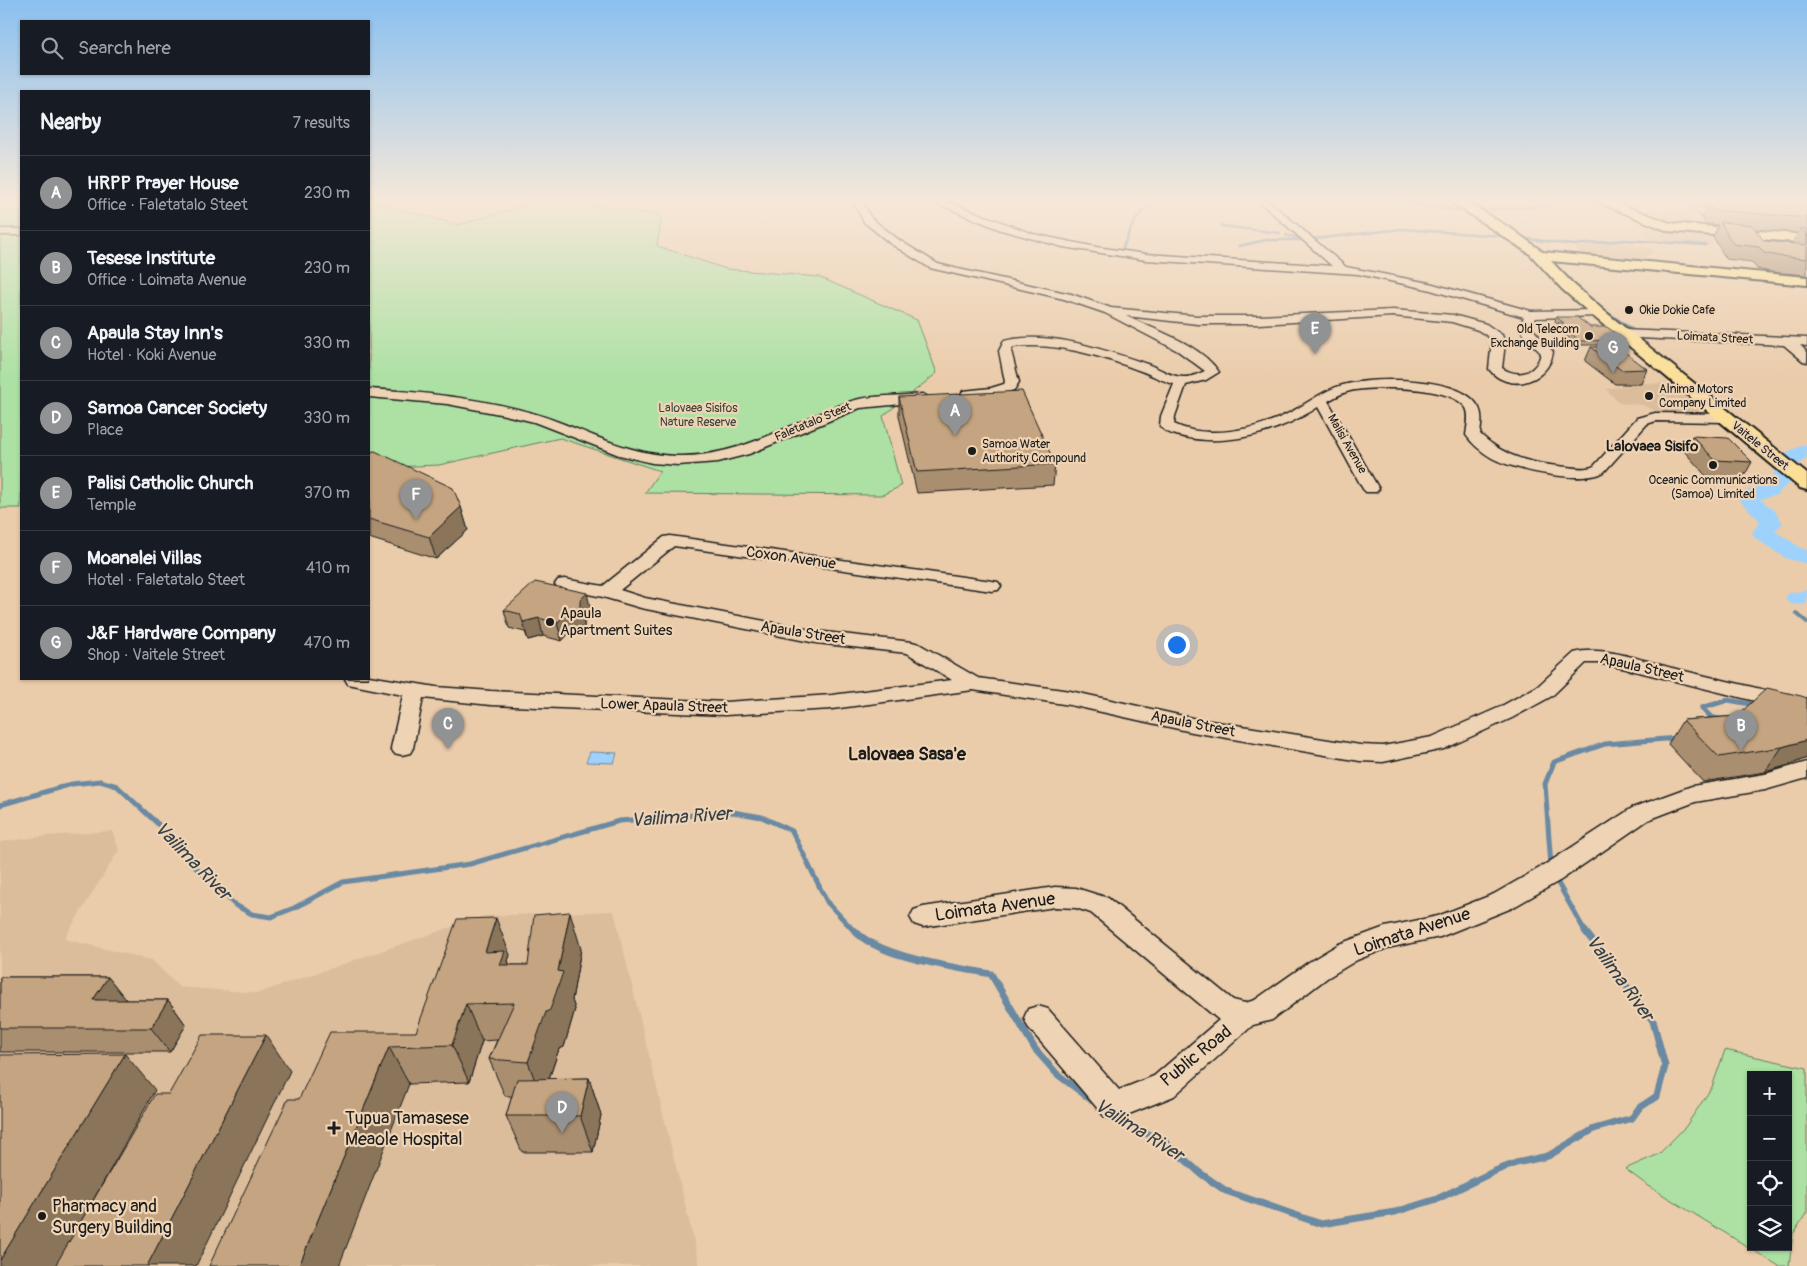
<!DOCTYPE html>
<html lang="en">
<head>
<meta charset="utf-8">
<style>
	:root { --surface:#171b24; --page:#242831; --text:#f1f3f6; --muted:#9ea1a6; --line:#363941; --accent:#919294 }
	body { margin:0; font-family:Pangolin,sans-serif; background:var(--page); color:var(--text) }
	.controls { position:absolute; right:15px; bottom:15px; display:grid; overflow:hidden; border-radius:0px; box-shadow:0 1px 4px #0004 }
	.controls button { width:45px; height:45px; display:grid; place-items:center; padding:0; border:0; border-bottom:1px solid var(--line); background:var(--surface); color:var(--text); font:25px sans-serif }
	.you { position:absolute; left:1176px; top:644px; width:18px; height:18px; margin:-12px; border:4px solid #fff; border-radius:50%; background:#1a73e8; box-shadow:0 0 0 8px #1a73e833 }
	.badge { display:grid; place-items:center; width:32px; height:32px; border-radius:50%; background:var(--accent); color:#fff; font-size:16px; font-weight:700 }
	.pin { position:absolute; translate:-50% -41px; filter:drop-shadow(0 1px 2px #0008) }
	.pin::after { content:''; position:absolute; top:26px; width:18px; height:15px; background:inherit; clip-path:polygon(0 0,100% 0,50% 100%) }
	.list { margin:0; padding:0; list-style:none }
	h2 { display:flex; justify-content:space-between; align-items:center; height:65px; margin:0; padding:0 20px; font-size:21px }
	h2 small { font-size:16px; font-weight:400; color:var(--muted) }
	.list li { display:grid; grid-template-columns:32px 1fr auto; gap:15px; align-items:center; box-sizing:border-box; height:75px; padding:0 20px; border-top:1px solid var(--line) }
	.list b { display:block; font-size:19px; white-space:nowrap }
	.list p { margin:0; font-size:16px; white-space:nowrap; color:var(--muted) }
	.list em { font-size:16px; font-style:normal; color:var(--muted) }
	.icon { flex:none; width:28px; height:28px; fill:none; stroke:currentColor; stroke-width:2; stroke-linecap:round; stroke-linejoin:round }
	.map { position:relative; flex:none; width:1807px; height:1266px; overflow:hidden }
	.search { position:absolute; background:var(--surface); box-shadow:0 1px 4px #0004; left:20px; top:20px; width:350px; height:55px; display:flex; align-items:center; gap:12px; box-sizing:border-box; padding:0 18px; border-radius:0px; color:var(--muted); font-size:19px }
	.panel { position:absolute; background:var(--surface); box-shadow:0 1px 4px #0004; left:20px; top:90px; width:350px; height:590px; border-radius:0px }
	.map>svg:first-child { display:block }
	.built { fill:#dbbd9b }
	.green { fill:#ace1a3; stroke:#647e60; fill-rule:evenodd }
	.water { fill:#9ed2fc; stroke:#6a89a2 }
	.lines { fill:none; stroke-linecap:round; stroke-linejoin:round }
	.stream-far4 { stroke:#6a89a2; stroke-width:2.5 }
	.stream-far3 { stroke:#6a89a2; stroke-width:3 }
	.stream-far2 { stroke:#6a89a2; stroke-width:4 }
	.stream-far1 { stroke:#6a89a2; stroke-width:5 }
	.stream { stroke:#6a89a2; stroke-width:7 }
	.river { fill:#9ed2fc; fill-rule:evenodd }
	.minor-casing { stroke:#1c1c1c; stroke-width:3 }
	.major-casing { stroke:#1c1c1c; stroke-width:4 }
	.minor { fill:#eed3b5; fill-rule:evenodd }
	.major { fill:#fbdf96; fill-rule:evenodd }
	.wall { fill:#a98e6f; stroke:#1c1c1c; fill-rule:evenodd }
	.shaded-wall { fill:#8a745a; stroke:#1c1c1c }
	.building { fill:#c5a581; stroke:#1c1c1c }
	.poi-dot { fill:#1c1c1c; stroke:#eed3b5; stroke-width:2 }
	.labels { text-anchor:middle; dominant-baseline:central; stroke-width:4.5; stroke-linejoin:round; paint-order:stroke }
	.far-poi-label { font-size:12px; fill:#1c1c1c; stroke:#eed3b5; text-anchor:start }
	.far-street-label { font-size:12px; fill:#1c1c1c; stroke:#eed3b5 }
	.far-park-label { font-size:12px; fill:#394337; stroke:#eed3b5 }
	.far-quarter-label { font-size:15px; font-weight:bold; fill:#1c1c1c; stroke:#eed3b5 }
	.street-label { font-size:15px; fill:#1c1c1c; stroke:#eed3b5 }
	.poi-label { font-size:15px; fill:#1c1c1c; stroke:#eed3b5; text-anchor:start }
	.quarter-label { font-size:18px; font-weight:bold; fill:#1c1c1c; stroke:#eed3b5 }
	.near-street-label { font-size:18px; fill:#1c1c1c; stroke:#eed3b5 }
	.near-poi-label { font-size:18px; fill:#1c1c1c; stroke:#eed3b5; text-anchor:start }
	.near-water-label { font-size:19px; font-style:italic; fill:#364049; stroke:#eed3b5 }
</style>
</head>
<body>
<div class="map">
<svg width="1807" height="1266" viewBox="0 0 1807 1266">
	<rect width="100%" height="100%" fill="#eaccaa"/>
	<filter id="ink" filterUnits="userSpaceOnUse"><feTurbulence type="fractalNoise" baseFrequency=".02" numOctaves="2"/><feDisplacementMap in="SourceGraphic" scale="10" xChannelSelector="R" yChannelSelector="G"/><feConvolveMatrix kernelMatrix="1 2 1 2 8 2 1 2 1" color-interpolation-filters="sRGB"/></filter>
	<g filter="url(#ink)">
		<path class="built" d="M1678,207L1688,208L1710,228L1661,224L1634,213Z
			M1654,227L1708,232L1713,245L1652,241L1643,229Z
			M1613,241L1655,250L1637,263L1584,258L1575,247Z
			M1644,383L1670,384L1705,414H1663L1642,405L1619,403L1606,389Z
			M112,831L119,850L64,939L152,960L179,987L258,993L484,916L614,911L700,1266H0V842L47,836Z"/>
		<path class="green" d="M0,201H21V508H0Z
			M369,201L459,225L539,201H567L662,216L657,246L726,269L819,277L917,320L937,373L883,416L901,486L882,495L645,493L660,471L560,438L439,465L369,468Z
			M1725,1050L1807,1068V1212L1793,1234L1789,1266H1779L1647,1185L1625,1169L1659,1154L1686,1126L1712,1087ZM1751,1075H1788V1247H1751Z"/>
		<path class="water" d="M590,752L617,753L614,763L586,762Z"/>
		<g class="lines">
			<path class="stream-far4" d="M1257,201L1261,204
				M1389,201L1459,211
				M1263,206L1270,212
				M1710,206L1688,205L1716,229
				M1485,210L1548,206L1550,204L1547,201
				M1273,214L1284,225
				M1221,226L1280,233
				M1287,227L1317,253
				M1286,235L1297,238
				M1313,239L1402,229L1502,236
				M1529,239L1574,245L1625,240L1706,245
				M1239,246L1266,240H1302
				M1122,250C1130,230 1137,208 1159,201
				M1601,312H1607L1620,321"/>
			<path class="stream-far3" d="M1618,320L1634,331"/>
			<path class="stream-far2" d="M1796,613L1807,622"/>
			<path class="stream-far1" d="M1719,719L1711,717L1702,708L1728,700L1756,705
				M0,805L72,784L100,781L117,786L174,839L193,865L235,905L252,914L271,917L294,908L343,882L470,864L619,821L733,812L762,817L792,831L827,902L856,933
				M1551,866L1545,784L1554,762L1605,744L1677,738
				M1555,878L1586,933"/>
			<path class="stream" d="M855,931C880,958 955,967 991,974L1035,1049L1057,1074L1093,1101
				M1113,1116L1124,1124L1164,1141L1200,1173L1226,1191L1321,1224L1395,1212L1437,1199L1495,1171L1516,1163L1548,1156L1594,1129L1632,1118L1639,1108L1657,1096L1665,1066L1653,1021L1585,931"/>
			<path class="river" d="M1807,444V458L1796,466C1792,489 1788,480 1777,495L1760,499L1774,510L1783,523L1775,531L1801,548L1807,550V564L1785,558L1755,538L1752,533L1760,521L1736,497L1739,493L1760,486L1773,477C1774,472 1775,465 1778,461C1783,453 1798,446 1807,444Z
				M1807,590V604L1797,605L1789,603L1785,598L1789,593Z"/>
			<g class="minor-casing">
				<path id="minor" d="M853,201H862L871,218L899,240L938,264L954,268L1071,294L1111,308L1198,316H1259L1393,310L1453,315L1486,324L1502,335L1505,343L1502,368C1519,379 1537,373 1541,353L1527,339L1519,327L1524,317L1427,289L1358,274L1146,260L1063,247L1001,230L931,201L948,202L1033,234L1096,247L1146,254L1332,266L1259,201H1269L1346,267L1429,283L1531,311L1598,310L1604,313L1598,316L1535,318L1531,327L1553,352C1548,384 1507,393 1489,369L1492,339L1478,330L1452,322L1393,316L1259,324H1198L1126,316C1156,331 1199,343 1219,372L1206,380L1186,385L1175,416L1174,424C1207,440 1257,430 1289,413C1307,404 1323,390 1343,385C1372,377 1464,375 1479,408C1483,416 1481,426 1480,434C1505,458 1534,464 1567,467C1575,468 1586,470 1594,466L1637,418L1655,413L1725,414L1732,418L1725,422L1656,421L1647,424L1604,472C1583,485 1514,470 1492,458C1482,452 1472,444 1466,435C1467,427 1470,415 1466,408C1451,385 1374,386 1350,391C1342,393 1335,397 1328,401L1379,489L1376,492H1366L1363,489L1318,407C1280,432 1229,447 1184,437C1176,435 1165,433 1160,426L1161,416L1174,384C1162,381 1152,375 1141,371C1102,356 1056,342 1013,347L1011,351L1019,382L1014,390C998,394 979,401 963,397L961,394L963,391L991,388L1004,384L1005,382L999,351L1004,341C1050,330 1104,350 1147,364C1159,368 1171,377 1183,377C1191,378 1198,374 1205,371L1178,351L1105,313L1064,299L930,268L891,244L864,222Z
					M0,229H21V235H0Z
					M1623,330L1807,338V346L1800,345L1807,352V362L1803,361L1784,345L1619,337L1617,334Z
					M369,389C423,392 477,398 529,412C579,426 624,455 677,456C740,458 794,421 852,401C870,395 903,396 923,394L930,398L923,402L860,408L749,454L718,462L678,465L652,463L619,455L534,422L505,415L447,404L369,397Z
					M670,536L992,581L998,582L1001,586L998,590L992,591L674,546L620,590L645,598L816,631L912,642L919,644L978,678L1070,691L1192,718L1360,745L1383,746L1432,737L1498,708L1538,686L1574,653C1602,645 1644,661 1672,668C1717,679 1762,689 1807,700V714L1631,670L1598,663H1586L1552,696L1512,718L1444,749L1383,762L1360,761L1192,732L1070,705L973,690L832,709L725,715L491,705L423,698L413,748L410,753L402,755L394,753L391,748L403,695L348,684L345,679H369V676L436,687L491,691L725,702L832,695L952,680L907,653L816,643L641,608L603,597L558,588L555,584L558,580L564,579L603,586L664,537Z
					M1807,762V778L1765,790L1695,802L1648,820L1561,880L1512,908L1440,937L1387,948L1357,960L1327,978L1272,1020L1253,1025L1174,1096L1114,1120L1104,1116L1028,1027L1024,1018L1028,1009L1038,1006L1048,1009L1119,1090L1154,1076L1219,1020L1091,913L1076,908L1055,907L923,927L914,924L910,917L914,910L923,907L1055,887L1076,888L1108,898L1233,1000L1245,1003L1255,1000L1309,962L1339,944L1385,927L1438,916L1494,894L1543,866L1632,808L1692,786L1765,774Z"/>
			</g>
			<g class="major-casing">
				<path id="major" d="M1450,201H1465L1513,230L1543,252L1807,277V285L1551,261L1572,283L1603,310L1807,474V490L1800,488L1593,316L1562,289L1530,254Z
					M1595,201H1612L1670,223L1807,235V243L1668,231Z"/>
			</g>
			<use href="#minor" class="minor"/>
			<use href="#major" class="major"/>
		</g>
		<path class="wall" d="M1704,201H1807V275L1771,272L1757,269L1752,262L1726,259L1713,237L1718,225L1706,224L1702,217L1706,207ZM1755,229L1798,233L1792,243L1764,241Z
			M1556,317L1590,327L1625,340L1623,345H1578L1556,328L1558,324L1555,322Z
			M1591,347L1647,369L1641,384H1615L1585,361Z
			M899,397L1055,464L1053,485L917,493L899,416Z
			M1692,436L1752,462L1743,478L1706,476L1684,451Z
			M369,452L461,507L468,530L436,559L369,538Z
			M504,610L591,611L584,617V627L569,633L562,641L543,636L528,640L525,632L509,628Z
			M1807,698V758L1789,765L1765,772L1703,782L1668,744L1683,720L1737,716Z
			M581,949L572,1000L575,1009L564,1047L559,1049L549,1079L589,1078L601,1115L593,1152H522L506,1116L512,1096H505L489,1059L497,1040L482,1041L469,1082L409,1084L299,1099L416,1032L510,955L508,961L510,965H528Z
			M0,977H108L126,1000H168L186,1025L170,1052H0Z"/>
		<path class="shaded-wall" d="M461,507L468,530L436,559L429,537Z
			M587,593L591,611L584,617V627L569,633L562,641L557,623Z
			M539,618L543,636L528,640L523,622Z
			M1807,740V758L1789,765L1765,772L1782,747Z
			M570,912L581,949L572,1000L575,1009L564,1047L559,1049L542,1099L528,1062L558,971Z
			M496,918L510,955L508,961L519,989L485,952Z
			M108,977L128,1002L93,1000Z
			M168,1000L186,1025L170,1052L151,1028Z
			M466,1004L482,1041L469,1082L452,1045Z
			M266,1035L290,1071L196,1266H147Z
			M389,1047L409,1084L339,1266H299Z
			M125,1054L155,1090L56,1266H0V1260Z
			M589,1078L601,1115L593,1152L580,1116Z"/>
		<path class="building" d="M1717,201H1807V218L1713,210L1708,203H1718Z
			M1720,222L1752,225L1764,241L1807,245V259L1778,256L1764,253L1759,247L1733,244Z
			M1800,229H1807V236Z
			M1556,317H1577L1590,327H1607L1625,340L1580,341L1558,323H1564Z
			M1591,347H1618L1647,369L1621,370Z
			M1022,391L1055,464L917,472L899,397Z
			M1692,436L1728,438L1752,462L1715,460Z
			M375,451L453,488L461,507L429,537L369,519V452Z
			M535,582L587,593L580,600V609L565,615L557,623L539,618L523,622L520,614L504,610Z
			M1767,688L1801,696L1807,698V740L1782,747L1719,757L1683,720L1737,716Z
			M570,912L558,971L563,972L550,1010L546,1012L528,1062L489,1059L514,1003L466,1004L452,1045L389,1047L299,1266H209L288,1099H299L330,1032H416L457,919L496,918L485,952L505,951L500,965H528L534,915Z
			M0,977H108L93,1000H168L151,1028H0Z
			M202,1035H266L147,1266H55L155,1094H169Z
			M125,1054L0,1260V1055Z
			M589,1078L580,1116H506L517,1079Z"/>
	</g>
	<linearGradient id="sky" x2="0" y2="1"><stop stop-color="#8ac0f0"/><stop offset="0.53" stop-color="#f6e8d9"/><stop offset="1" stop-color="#f6e8d9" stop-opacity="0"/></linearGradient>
	<rect width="1807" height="379" fill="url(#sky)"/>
	<g class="poi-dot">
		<circle cx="1629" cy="310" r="5"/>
		<circle cx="1589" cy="336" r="5"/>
		<circle cx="1649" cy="396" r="5"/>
		<circle cx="972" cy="451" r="5"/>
		<circle cx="1713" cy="465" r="5"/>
		<circle cx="550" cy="622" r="5"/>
		<path d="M331.5 1120.5h5v5h5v5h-5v5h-5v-5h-5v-5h5z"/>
		<circle cx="42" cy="1216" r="5"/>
	</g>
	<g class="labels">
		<g class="far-poi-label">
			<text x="1639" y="310">Okie Dokie Cafe</text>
			<text x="1579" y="329" text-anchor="end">Old Telecom<tspan x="1579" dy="14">Exchange Building</tspan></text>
			<text x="1659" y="389">Alnima Motors<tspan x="1659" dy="14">Company Limited</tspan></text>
			<text x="982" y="444">Samoa Water<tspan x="982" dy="14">Authority Compound</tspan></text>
			<text x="1713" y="480" text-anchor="middle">Oceanic Communications<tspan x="1713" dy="14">(Samoa) Limited</tspan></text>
		</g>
		<g class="far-street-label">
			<text transform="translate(1715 338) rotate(3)">Loimata Street</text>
			<text transform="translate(813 422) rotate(-23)">Faletatalo Steet</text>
			<text transform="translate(1347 444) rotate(60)">Malisi Avenue</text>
			<text transform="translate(1760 446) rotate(39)">Vaitele Street</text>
		</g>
		<g class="far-park-label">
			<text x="698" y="408">Lalovaea Sisifos<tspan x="698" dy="14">Nature Reserve</tspan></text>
		</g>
		<g class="far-quarter-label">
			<text x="1652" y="446">Lalovaea Sisifo</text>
		</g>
		<g class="street-label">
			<text transform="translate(791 558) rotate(8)">Coxon Avenue</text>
			<text transform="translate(803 633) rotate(9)">Apaula Street</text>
			<text transform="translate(1642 668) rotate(13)">Apaula Street</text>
			<text transform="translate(664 706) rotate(2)">Lower Apaula Street</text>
			<text transform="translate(1193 724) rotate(11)">Apaula Street</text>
		</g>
		<g class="poi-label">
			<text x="560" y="613">Apaula<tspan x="560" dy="17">Apartment Suites</tspan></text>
		</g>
		<g class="quarter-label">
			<text x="907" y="754">Lalovaea Sasa'e</text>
		</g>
		<g class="near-street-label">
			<text transform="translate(995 907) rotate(-8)">Loimata Avenue</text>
			<text transform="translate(1412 932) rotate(-18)">Loimata Avenue</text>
			<text transform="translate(1196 1056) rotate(-39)">Public Road</text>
		</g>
		<g class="near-poi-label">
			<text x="345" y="1118">Tupua Tamasese<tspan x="345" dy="21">Meaole Hospital</tspan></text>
			<text x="52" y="1206">Pharmacy and<tspan x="52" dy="21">Surgery Building</tspan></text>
		</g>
		<g class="near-water-label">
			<text transform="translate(681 817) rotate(-4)">Vailima River</text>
			<text transform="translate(193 861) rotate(46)">Vailima River</text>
			<text transform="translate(1620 978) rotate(54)">Vailima River</text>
			<text transform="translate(1139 1130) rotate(32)">Vailima River</text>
		</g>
	</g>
</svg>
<div class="controls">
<button>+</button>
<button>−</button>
<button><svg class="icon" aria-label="locate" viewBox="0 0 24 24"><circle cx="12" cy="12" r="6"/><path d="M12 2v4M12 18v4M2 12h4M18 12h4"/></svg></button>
<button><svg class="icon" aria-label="layers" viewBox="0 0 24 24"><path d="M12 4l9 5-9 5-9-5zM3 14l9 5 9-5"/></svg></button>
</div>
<div class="you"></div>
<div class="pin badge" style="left:955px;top:436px">A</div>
<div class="pin badge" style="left:1741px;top:751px">B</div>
<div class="pin badge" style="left:448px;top:749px">C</div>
<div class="pin badge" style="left:562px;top:1133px">D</div>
<div class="pin badge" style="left:1315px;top:354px">E</div>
<div class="pin badge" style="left:416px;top:520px">F</div>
<div class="pin badge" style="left:1613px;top:373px">G</div>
<div class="search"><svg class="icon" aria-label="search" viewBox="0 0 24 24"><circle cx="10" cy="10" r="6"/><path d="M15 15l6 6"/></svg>Search here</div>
<section class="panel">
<h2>Nearby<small>7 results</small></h2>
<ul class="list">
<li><span class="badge">A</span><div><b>HRPP Prayer House</b><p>Office · Faletatalo Steet</p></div><em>230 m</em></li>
<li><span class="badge">B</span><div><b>Tesese Institute</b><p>Office · Loimata Avenue</p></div><em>230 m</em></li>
<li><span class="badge">C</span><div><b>Apaula Stay Inn's</b><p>Hotel · Koki Avenue</p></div><em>330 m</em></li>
<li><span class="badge">D</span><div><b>Samoa Cancer Society</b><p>Place</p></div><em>330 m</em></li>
<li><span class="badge">E</span><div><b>Palisi Catholic Church</b><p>Temple</p></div><em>370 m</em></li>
<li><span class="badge">F</span><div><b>Moanalei Villas</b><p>Hotel · Faletatalo Steet</p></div><em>410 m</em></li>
<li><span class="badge">G</span><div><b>J&amp;F Hardware Company</b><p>Shop · Vaitele Street</p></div><em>470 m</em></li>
</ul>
</section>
</div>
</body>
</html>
